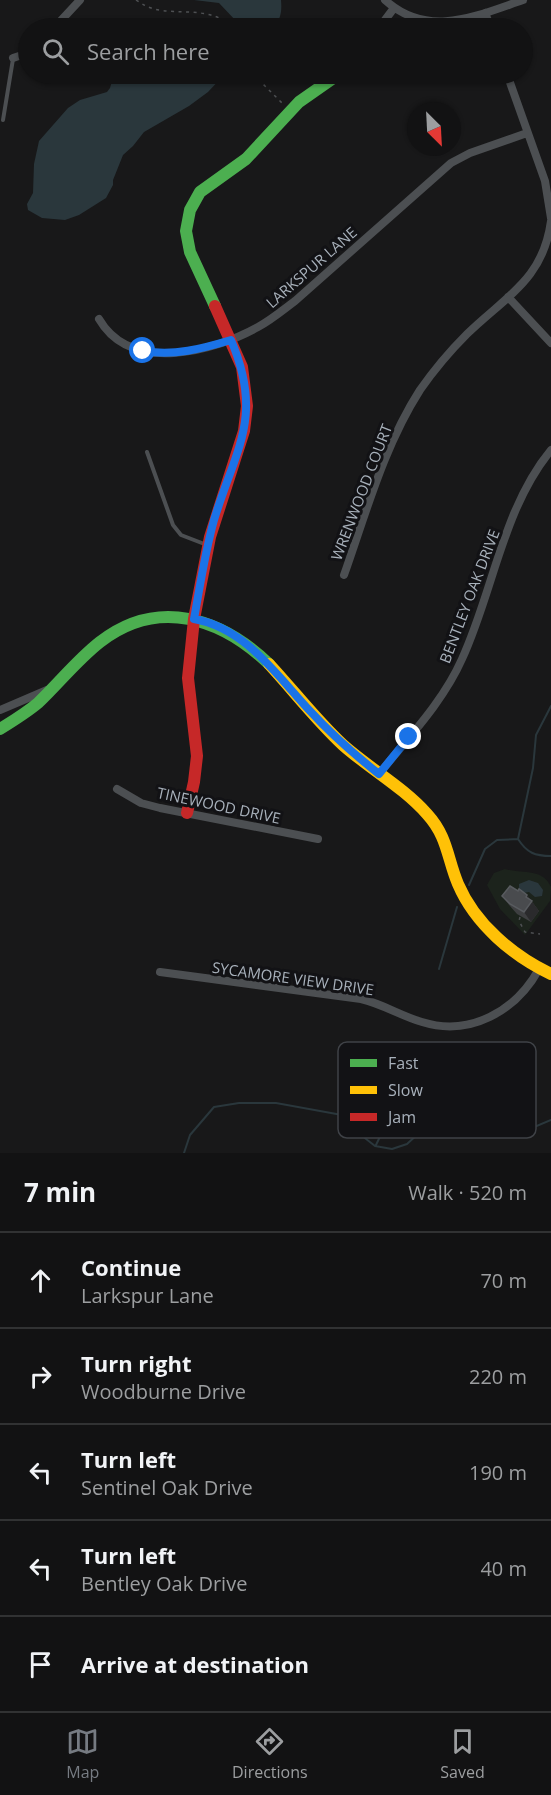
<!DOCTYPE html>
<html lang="en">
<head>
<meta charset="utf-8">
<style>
	:root { --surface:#121213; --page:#1b1b1c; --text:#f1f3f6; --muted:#9c9ea0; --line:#313233; --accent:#767b82 }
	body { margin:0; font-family:"Open Sans",sans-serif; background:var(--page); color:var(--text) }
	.compass { position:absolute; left:407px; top:102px; width:54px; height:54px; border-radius:50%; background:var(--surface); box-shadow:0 2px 4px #0004; rotate:156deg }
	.stop { position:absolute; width:18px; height:18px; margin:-14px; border:4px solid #1a73e8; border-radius:50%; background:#fff }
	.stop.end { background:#1a73e8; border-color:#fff; box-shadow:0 2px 6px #0008 }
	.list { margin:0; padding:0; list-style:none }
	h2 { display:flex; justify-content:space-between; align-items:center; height:78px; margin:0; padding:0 24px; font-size:26px }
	h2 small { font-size:20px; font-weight:400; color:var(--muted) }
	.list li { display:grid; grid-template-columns:39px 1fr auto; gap:18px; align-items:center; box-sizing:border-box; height:96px; padding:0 24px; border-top:2px solid var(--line) }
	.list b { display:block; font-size:22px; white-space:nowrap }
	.list p { margin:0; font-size:20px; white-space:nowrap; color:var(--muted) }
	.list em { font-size:20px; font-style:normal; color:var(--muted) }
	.icon { flex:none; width:33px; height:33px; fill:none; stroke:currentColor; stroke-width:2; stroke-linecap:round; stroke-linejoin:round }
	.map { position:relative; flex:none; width:551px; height:1153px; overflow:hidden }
	.search { position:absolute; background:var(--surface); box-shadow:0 2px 4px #0004; left:18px; right:18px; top:18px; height:66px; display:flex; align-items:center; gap:15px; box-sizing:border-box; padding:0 21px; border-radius:33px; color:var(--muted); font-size:22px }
	.sheet { height:558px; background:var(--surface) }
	nav { display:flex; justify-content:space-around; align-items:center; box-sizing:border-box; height:84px; border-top:2px solid var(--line); background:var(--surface); font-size:16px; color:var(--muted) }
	nav a { display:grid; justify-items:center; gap:3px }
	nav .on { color:var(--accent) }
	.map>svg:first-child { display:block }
	.green { fill:#1c231c }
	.water { fill:#2a373c }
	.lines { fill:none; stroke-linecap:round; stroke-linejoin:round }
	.stream { stroke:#2a373c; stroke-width:2 }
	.path { stroke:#4e5053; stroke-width:1.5; stroke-dasharray:3 4.5; stroke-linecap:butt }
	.lane { stroke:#4c4f52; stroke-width:4 }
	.street { stroke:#4c4f52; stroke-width:8 }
	.fast { stroke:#4caf50; stroke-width:12 }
	.slow { stroke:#ffc107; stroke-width:12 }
	.jam { stroke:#c62828; stroke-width:12 }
	.wall { fill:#3e3f41 }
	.shaded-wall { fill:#2a2a2c }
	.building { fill:#494b4e; stroke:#585b5f; stroke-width:1.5 }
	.route { stroke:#1a73e8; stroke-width:8 }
	.labels { text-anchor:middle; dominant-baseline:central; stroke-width:6; stroke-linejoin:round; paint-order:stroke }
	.street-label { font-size:15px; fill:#a8b1bb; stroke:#121215 }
	.key { fill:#121215; stroke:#3f4247; stroke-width:1.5 }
	.key-label { font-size:16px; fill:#a8b1bb }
</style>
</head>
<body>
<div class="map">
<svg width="551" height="1153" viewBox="0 0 551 1153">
	<rect width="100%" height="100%" fill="#181819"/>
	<path class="green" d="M505,869C522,874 543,868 551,887L550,901L525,935L500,909L487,885L494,873Z"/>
	<path class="water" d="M194,0H281C282,11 281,21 272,28H233L237,22L219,3Z
		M189,21L202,23L215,28H156Z
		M114,74H225L208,92L189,106L144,132L133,146L123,155L113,180V185L106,198L79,215L65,220L42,218L28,210L27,204L33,193L34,164L39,141L68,108L80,100L107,92L110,88Z
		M529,880L538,883L543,890L542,896L535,897L529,892L523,893L519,891V884Z"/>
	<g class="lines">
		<path class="stream" d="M551,706L536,735L533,768L518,839C527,853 535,856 551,856
			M469,885L485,849L497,840L518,839
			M439,969L457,907
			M376,1145L407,1080
			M184,1153L190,1135L214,1107L239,1103H276L342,1115L361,1135L375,1146L392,1149L407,1144L419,1133L439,1129L468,1134L513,1136L551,1120"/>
		<path class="path" d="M136,0C142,4 147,7 154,9C176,15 217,6 230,28
			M253,74L282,103
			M520,917L519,921L525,932L540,934"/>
		<path class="lane" d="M3,120L13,59
			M147,452L173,525L181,535L207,545"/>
		<path class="street" d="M385,0C428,39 476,16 523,0
			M485,13L491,28
			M54,28L80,0
			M379,28L394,8
			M13,58L28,53
			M507,74L545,181L551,218
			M508,297L551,343
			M99,319C131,374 213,352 258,327C271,320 283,310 295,301L451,163L470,153L527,133
			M344,575C366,513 384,446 420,390C434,370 450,351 467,334C506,296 543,280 551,221
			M0,710L47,690
			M379,774C408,738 443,702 462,659C493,592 503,508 551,450
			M117,789L141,803L160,808L318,839
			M160,972L361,999C383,1004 401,1016 422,1022C470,1037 516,1011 539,969"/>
		<path class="fast" d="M215,306L190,252L186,231L190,210L200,192L246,159L299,102L339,74
			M0,729C13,721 26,713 38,703C59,683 77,660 100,642C158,597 221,618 269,664"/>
		<path class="slow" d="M269,664C294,691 316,720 343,745C370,769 403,787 427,814C448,837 447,858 458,884C475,924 513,956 551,974"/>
		<path class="jam" d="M187,813L194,782L197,756L188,678L194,619L210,537L244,431L247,406L242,367L215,306"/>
	</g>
	<path class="wall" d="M518,891L527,895L539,911L531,922L517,914L510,906L502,896Z"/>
	<path class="shaded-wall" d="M527,895L539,911L531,922L524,912L526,897Z"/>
	<path class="building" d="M510,886L518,891L519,889L527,895L526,897L532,901L524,912L510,904L502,896Z"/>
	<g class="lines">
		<path class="route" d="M143,351C175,356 201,349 231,340C264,417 236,448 214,520C205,552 200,586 194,619C246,628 277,676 311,712C332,735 355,755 379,774L409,737"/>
	</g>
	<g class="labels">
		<g class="street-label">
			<text transform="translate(311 267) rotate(-41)">LARKSPUR LANE</text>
			<text transform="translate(361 492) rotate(-69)">WRENWOOD COURT</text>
			<text transform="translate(469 596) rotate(-69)">BENTLEY OAK DRIVE</text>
			<text transform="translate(219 805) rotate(12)">TINEWOOD DRIVE</text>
			<text transform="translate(293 978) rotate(8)">SYCAMORE VIEW DRIVE</text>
		</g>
	</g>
	<rect x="338" y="1042" width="198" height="96" rx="9" class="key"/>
	<rect x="350" y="1059" width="27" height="8" fill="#4caf50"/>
	<rect x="350" y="1086" width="27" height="8" fill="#ffc107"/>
	<rect x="350" y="1113" width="27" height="8" fill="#c62828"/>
	<g class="key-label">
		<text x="388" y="1069">Fast</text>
		<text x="388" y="1096">Slow</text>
		<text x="388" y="1123">Jam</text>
	</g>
</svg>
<svg class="compass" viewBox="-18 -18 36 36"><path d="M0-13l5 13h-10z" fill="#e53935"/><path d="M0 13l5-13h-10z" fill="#9c9ea0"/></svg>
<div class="stop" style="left:143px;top:351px"></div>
<div class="stop end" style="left:409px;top:737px"></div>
<div class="search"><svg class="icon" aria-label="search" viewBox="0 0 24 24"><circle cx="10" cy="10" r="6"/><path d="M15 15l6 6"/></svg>Search here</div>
</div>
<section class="sheet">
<h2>7 min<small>Walk · 520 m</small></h2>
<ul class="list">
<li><svg class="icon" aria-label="ahead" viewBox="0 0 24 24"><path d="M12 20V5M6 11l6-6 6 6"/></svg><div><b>Continue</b><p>Larkspur Lane</p></div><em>70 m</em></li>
<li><svg class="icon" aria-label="right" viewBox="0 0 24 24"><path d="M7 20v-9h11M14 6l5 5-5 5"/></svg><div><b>Turn right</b><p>Woodburne Drive</p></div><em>220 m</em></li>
<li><svg class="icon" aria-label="left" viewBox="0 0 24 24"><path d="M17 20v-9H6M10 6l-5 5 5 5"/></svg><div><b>Turn left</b><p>Sentinel Oak Drive</p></div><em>190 m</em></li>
<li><svg class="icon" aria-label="left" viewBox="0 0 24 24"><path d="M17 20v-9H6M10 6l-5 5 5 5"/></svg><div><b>Turn left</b><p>Bentley Oak Drive</p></div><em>40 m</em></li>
<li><svg class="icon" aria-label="arrive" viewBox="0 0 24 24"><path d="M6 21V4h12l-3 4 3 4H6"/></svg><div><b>Arrive at destination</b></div></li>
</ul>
</section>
<nav>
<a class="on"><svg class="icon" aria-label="map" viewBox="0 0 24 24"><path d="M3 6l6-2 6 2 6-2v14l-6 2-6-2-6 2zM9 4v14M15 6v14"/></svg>Map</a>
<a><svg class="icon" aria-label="directions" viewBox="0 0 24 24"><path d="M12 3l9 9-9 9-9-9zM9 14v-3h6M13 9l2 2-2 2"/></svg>Directions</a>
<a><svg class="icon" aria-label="saved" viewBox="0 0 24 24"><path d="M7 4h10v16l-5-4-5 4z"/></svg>Saved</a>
</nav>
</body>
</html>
